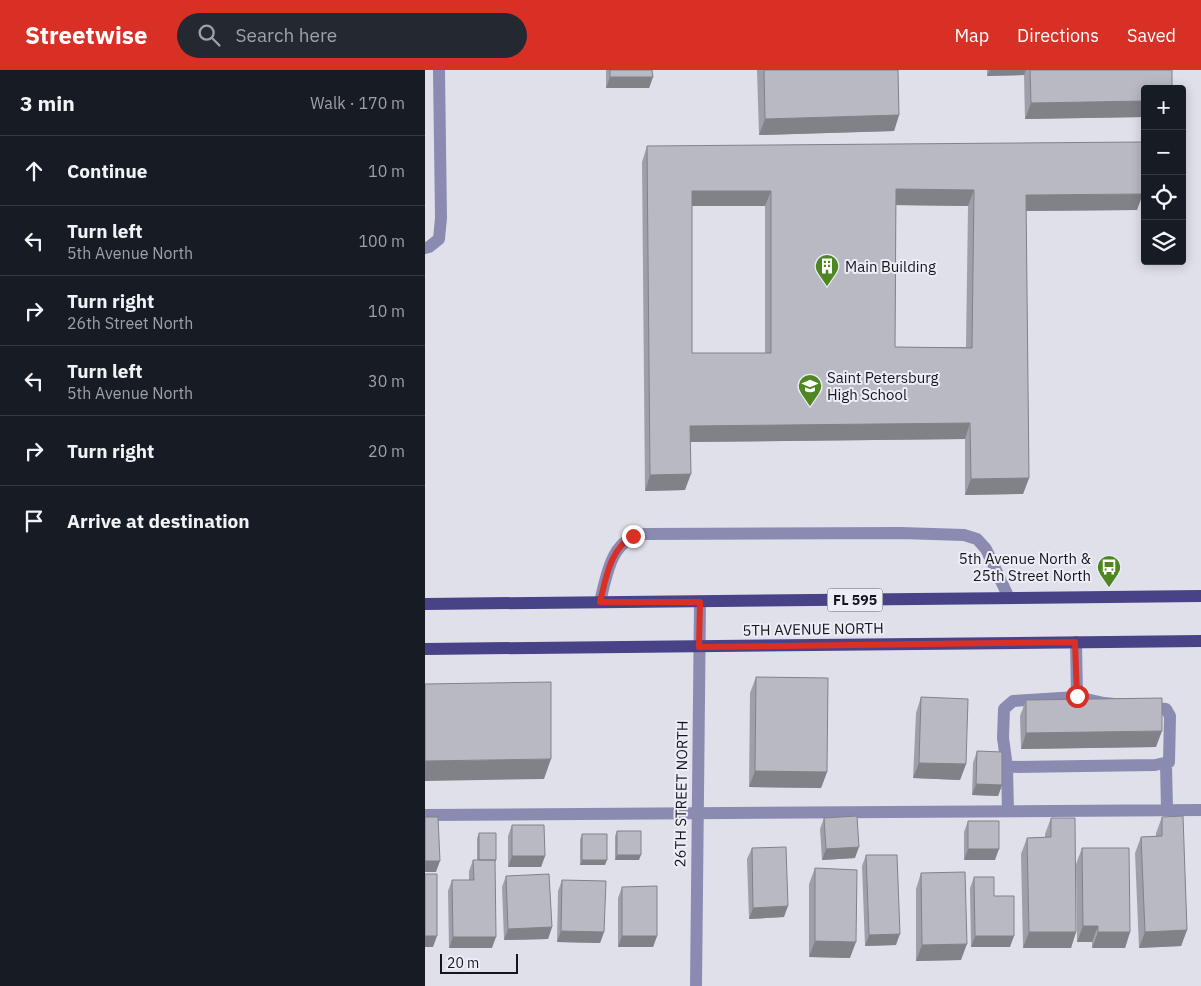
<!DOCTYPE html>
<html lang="en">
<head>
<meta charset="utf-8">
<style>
	:root { --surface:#171b24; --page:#242831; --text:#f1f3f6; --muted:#9ea1a6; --line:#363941; --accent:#d93025 }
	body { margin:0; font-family:"IBM Plex Sans",sans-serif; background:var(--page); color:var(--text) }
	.controls { position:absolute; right:15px; top:15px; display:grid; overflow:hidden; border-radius:5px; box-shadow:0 2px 12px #0003 }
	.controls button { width:45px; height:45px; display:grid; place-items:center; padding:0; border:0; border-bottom:1px solid var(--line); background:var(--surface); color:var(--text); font:25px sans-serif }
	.scale { position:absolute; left:15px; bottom:12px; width:78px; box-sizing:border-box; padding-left:5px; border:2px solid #16161a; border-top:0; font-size:14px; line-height:18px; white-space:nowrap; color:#16161a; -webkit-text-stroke:4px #ededf8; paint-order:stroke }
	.stop { position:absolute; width:15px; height:15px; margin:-11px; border:4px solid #d93025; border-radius:50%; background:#fff }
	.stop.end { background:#d93025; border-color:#fff; box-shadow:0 1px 5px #0008 }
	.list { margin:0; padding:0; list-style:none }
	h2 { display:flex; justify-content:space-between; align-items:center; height:65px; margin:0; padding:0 20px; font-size:21px }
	h2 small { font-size:16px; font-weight:400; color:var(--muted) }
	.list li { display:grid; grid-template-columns:32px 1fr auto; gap:15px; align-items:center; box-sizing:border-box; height:70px; padding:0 20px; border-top:1px solid var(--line) }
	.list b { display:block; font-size:19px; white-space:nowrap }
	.list p { margin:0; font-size:16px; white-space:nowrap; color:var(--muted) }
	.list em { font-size:16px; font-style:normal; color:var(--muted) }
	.icon { flex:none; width:28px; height:28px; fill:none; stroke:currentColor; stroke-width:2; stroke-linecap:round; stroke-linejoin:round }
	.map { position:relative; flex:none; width:776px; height:916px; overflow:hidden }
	header { display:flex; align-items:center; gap:30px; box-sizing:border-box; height:70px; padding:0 25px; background:var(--accent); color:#fff }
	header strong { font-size:24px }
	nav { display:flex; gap:28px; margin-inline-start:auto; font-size:18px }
	.search { width:350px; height:45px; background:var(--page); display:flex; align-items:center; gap:12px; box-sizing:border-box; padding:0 18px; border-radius:28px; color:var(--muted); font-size:19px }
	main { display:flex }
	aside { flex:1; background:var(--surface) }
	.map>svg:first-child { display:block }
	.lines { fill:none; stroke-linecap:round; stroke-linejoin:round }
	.lane { stroke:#8b8bb2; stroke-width:12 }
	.street { stroke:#8b8bb2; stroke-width:12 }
	.primary { stroke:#484286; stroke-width:12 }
	.wall { fill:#9e9fa8; fill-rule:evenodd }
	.shaded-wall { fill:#818288 }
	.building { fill:#b8b9c3; stroke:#818288; fill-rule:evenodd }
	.route { stroke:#d93025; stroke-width:6 }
	.labels { text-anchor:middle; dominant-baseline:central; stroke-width:4; stroke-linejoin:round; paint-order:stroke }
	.shield { fill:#ededf8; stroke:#56565d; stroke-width:1 }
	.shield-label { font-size:14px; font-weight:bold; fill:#16161a }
	.poi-label { font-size:15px; fill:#16161a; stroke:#ededf8; text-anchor:start }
	.street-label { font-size:15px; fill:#16161a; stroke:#ededf8 }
</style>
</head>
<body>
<header>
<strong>Streetwise</strong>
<div class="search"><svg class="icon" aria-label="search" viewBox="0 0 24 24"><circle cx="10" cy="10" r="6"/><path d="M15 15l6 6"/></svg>Search here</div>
<nav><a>Map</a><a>Directions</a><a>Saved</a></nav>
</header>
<main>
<aside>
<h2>3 min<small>Walk · 170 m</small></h2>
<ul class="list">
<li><svg class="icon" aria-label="ahead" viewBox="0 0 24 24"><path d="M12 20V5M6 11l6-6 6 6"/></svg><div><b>Continue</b></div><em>10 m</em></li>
<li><svg class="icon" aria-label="left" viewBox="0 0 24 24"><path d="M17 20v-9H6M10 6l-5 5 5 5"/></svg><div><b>Turn left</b><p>5th Avenue North</p></div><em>100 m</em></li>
<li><svg class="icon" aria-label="right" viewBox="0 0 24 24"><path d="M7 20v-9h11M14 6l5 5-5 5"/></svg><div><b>Turn right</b><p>26th Street North</p></div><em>10 m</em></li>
<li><svg class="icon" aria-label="left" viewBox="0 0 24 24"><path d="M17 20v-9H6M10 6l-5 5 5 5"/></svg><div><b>Turn left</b><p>5th Avenue North</p></div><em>30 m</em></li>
<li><svg class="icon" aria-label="right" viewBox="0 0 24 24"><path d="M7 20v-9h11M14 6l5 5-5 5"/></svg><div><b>Turn right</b></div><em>20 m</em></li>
<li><svg class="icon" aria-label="arrive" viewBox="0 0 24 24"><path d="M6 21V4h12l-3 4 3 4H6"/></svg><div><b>Arrive at destination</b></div></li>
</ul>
</aside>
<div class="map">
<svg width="776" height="916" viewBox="0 0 776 916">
	<rect width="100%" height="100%" fill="#e0e0eb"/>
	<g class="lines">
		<path class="lane" d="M175,532C182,504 186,468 220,464L476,463L539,465L552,469L561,479L584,528
			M651,572L652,627
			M652,627L679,633L741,639L745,646L744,692L730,695L582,697L578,668L579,639L588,631Z
			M741,694L742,740
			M582,697L583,741
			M0,745L776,740"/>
		<path class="street" d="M0,178L4,177L14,169L16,148L14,0
			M271,916L275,532"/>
		<path class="primary" d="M0,534L776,526
			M0,579L776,571"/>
	</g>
	<path class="wall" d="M181,0H227L228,7L224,18H181Z
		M332,0H473L474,45L469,61L334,65Z
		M562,0H747L720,19V47L600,49L599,5L562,6Z
		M222,76L712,140L601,141L604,408L598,424L540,425V369L265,372L260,420L220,421L217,92ZM471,135L543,136L541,277H470ZM267,136H340V283H267Z
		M331,607L402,702L396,718L324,717L325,623Z
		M496,627L541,694L535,710L488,708L491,643Z
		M601,630L731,677L596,679L595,646Z
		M552,681L577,715L573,726L547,725L548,693Z
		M737,747L762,860L756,876L714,878L710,783L716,767L731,766V763Z
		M399,748L430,788L397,790L395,759Z
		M626,748L651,862L646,878H598L596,784L602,768L620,767V764Z
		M543,751L570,790H539V762Z
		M87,755L120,786L116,797H83V766Z
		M192,761L214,790H190V766Z
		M54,763L71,790L70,793L67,878H24L23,821L27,810H44V801L48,790H52V768Z
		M157,764L180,795H155V770Z
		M327,778L359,847L324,849L322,789Z
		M657,778L705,862L700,878H667V872H652L651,794Z
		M441,785L471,875L440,876L437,796Z
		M390,798L425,888L384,887V814Z
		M496,803L536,890L491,891V819Z
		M81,806L127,857L123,869L79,870L77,817Z
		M549,807L569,826L585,877H546L545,818Z
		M137,810L179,862L175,873L132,872L133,821Z
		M197,817L232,866L228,877H193V828Z"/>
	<path class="shaded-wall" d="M565,0H601L599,5L562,6Z
		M185,7H228L224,18H181Z
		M720,31V47L600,49L606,33Z
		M474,45L469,61L334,65L340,49Z
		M471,119L549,120L543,136L466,135Z
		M267,121H346L340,136H261Z
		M718,124L712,140L595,141L601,125Z
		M545,353L540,369L260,372L265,356Z
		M266,404L260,420L220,421L225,405Z
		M604,408L598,424L540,425L546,409Z
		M737,661L731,677L596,679L601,663Z
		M126,689L119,709L0,711V691Z
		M494,693L541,694L535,710L488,708Z
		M330,701L402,702L396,718L324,717Z
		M551,714L577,715L573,726L547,725Z
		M434,777L430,788L397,790L401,779Z
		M543,779H574L570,790H539Z
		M192,785H216L214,790H190Z
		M87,786H120L116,797H83Z
		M157,790H182L180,795H155Z
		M0,791H15L11,802H0Z
		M363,836L359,847L324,849L328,838Z
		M658,856H673L667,872H652Z
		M127,857L123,869L79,870L83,859Z
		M762,860L756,876L714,878L720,862Z
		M136,861L179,862L175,873L132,872Z
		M604,862H651L646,878H598Z
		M673,862H705L700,878H667Z
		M475,864L471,875L440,876L444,865Z
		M0,866H12L8,877H0Z
		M197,866H232L228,877H193Z
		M550,866H589L585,877H546Z
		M28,867H71L67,878H24Z
		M390,871L431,872L425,888L384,887Z
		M542,874L536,890L491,891L497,875Z"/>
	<path class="building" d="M185,0H227L228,7H185Z
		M339,0H473L474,45L340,49Z
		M605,0H747V19H720V31L606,33Z
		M717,72L718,124L601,125L604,408L546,409L545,353L265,356L266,404L225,405L222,76ZM471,119L549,120L547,278L470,277ZM267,121H346V283H267Z
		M331,607L403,608L402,702L330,701Z
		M126,612V689L0,691V614Z
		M496,627L543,629L541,694L494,693Z
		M737,628V661L601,663V630Z
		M552,681L577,682V715L551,714Z
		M432,746L434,777L401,779L399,748Z
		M758,746L762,860L720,862L716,767L737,766V747Z
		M0,747H13L15,791H0Z
		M626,748H650L651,862H604L602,768L626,767Z
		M543,751H574V779H543Z
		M87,755H119L120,786H87Z
		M192,761H216V785H192Z
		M54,763H71V790H54Z
		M157,764H182V790H157Z
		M361,777L363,836L328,838L327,778Z
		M657,778H704L705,862H673V856H658Z
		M441,785H472L475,864L444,865Z
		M48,790H70L71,867H28L27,810H49Z
		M390,798L432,800L431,872L390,871Z
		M540,802L542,874L497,875L496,803Z
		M0,804H12V866H0Z
		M124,804L127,857L83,859L81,806Z
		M549,807H569V826H589V866H550Z
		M137,810L181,811L179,862L136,861Z
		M232,816V866H197V817Z"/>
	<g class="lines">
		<path class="route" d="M208,466C185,479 181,508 175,532H275L274,577L650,572L652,626"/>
	</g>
	<defs>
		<g id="building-pin" transform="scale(1.25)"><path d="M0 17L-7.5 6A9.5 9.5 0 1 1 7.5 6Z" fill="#4e8722" stroke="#ededf8"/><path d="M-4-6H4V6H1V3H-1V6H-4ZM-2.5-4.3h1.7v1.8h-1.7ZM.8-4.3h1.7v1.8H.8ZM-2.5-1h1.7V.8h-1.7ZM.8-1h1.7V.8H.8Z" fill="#fff"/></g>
		<g id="school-pin" transform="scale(1.25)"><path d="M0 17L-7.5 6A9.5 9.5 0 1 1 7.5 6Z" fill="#4e8722" stroke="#ededf8"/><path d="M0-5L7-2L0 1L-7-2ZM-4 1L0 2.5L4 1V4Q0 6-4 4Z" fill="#fff"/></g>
		<g id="bus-pin" transform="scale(1.25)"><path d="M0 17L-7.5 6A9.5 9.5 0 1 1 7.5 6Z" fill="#4e8722" stroke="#ededf8"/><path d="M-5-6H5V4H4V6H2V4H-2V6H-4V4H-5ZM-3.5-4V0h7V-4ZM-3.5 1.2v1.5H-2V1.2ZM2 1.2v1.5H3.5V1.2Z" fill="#fff"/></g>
	</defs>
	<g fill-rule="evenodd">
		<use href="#building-pin" x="402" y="196"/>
		<use href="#school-pin" x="385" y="316"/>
		<use href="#bus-pin" x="684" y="497"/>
	</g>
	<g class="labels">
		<rect class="shield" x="402.5" y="518.5" width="55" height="23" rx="4"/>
		<g class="shield-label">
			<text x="430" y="530">FL 595</text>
		</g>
		<g class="poi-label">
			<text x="420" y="196">Main Building</text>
			<text x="402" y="307">Saint Petersburg<tspan x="402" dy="17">High School</tspan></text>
			<text x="666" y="488" text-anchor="end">5th Avenue North &amp;<tspan x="666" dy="17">25th Street North</tspan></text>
		</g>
		<g class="street-label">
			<text transform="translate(388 559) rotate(-1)">5TH AVENUE NORTH</text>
			<text transform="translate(256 724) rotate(-89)">26TH STREET NORTH</text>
		</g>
	</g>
</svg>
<div class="controls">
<button>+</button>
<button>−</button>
<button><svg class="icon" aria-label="locate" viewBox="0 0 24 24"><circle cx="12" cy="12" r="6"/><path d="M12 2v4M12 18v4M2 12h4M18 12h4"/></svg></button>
<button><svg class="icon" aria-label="layers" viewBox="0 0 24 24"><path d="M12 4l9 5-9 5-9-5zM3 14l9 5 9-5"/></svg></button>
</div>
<div class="scale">20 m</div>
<div class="stop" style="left:652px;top:626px"></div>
<div class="stop end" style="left:208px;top:466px"></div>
</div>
</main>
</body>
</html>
